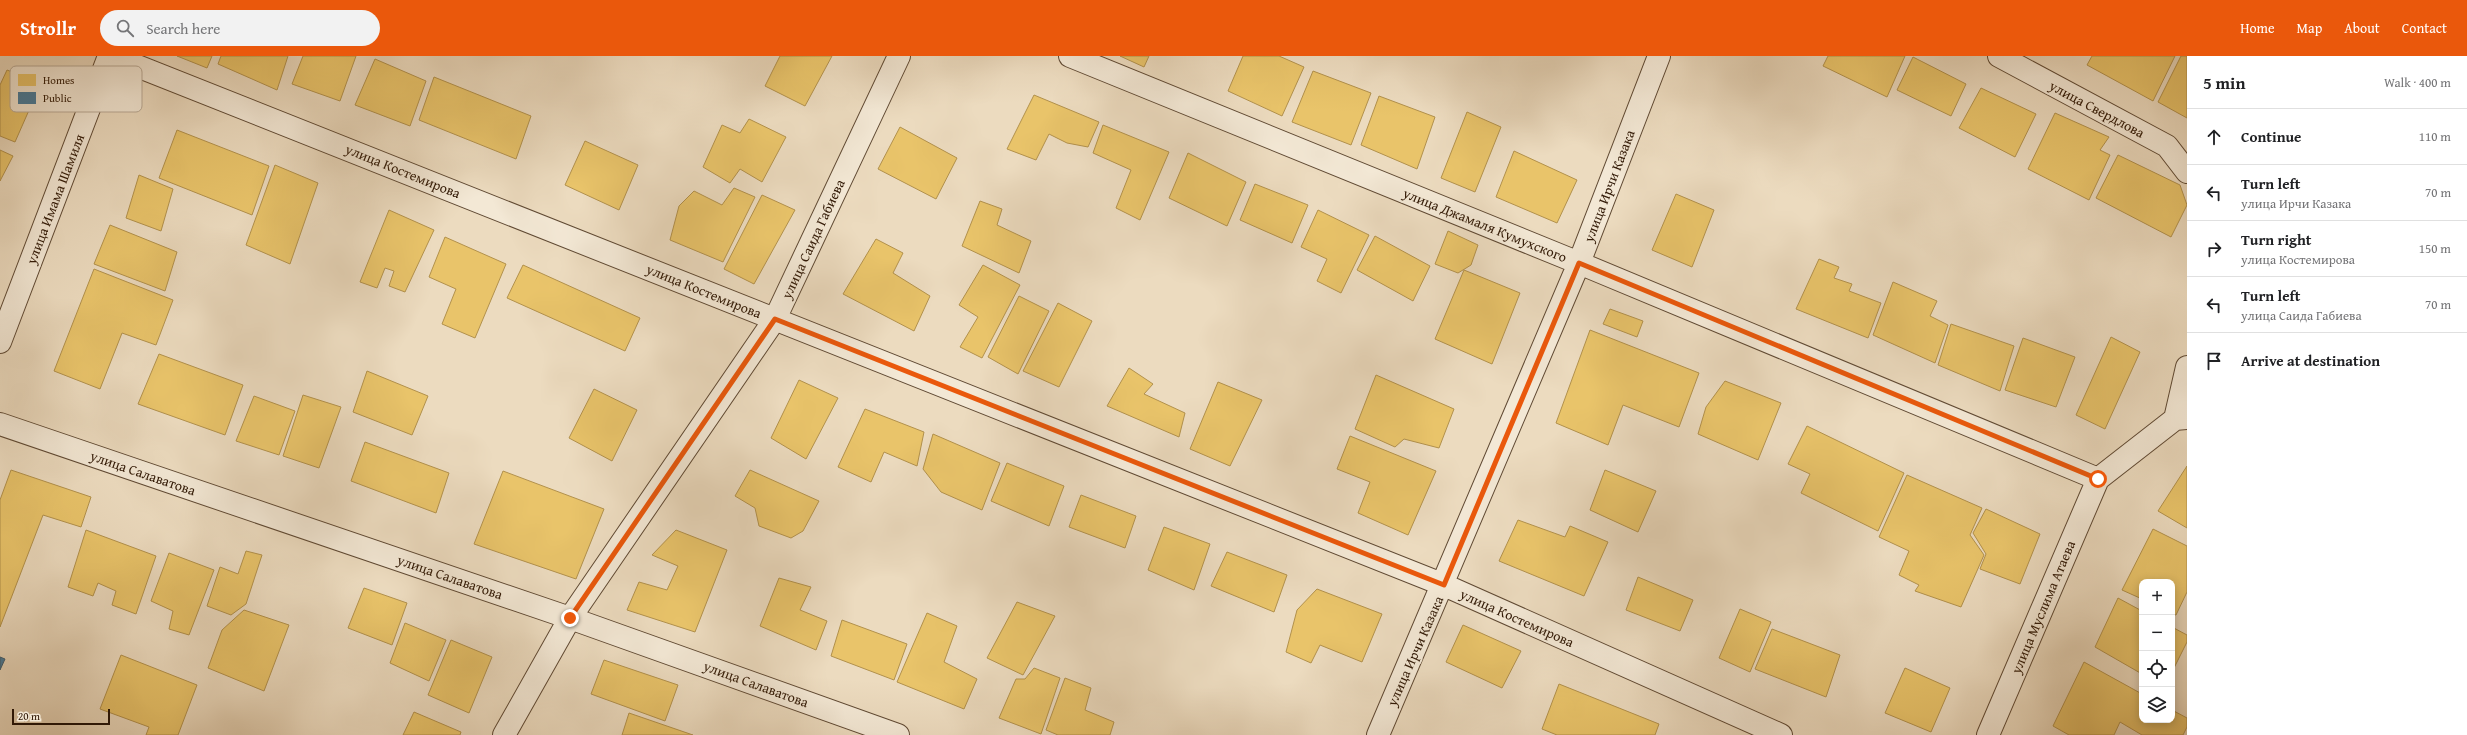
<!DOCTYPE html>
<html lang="en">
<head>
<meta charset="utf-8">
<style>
	:root { --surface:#fff; --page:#f2f2f2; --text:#202124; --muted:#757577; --line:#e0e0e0; --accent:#ea580c }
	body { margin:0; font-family:"Gentium Book Plus",serif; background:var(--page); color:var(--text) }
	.controls { position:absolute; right:12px; bottom:12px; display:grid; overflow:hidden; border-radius:8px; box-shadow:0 2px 10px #0003 }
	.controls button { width:36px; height:36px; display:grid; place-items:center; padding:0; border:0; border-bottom:1px solid var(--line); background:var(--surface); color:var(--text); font:20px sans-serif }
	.scale { position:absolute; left:12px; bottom:10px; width:98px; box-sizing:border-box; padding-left:4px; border:2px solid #311906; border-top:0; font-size:11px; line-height:14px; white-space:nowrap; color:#311906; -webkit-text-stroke:3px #f3e8d5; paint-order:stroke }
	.stop { position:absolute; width:12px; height:12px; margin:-9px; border:3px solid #ea580c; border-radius:50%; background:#fff }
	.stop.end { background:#ea580c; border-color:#fff; box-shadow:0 1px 4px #0008 }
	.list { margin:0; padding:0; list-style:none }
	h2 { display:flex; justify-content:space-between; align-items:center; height:52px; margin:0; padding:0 16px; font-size:17px }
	h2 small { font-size:13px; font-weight:400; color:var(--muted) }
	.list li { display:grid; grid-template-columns:26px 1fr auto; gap:12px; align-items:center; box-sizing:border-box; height:56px; padding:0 16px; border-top:1px solid var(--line) }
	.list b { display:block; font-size:15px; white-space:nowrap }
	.list p { margin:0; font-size:13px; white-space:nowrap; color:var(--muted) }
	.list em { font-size:13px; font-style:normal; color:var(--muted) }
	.icon { flex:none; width:22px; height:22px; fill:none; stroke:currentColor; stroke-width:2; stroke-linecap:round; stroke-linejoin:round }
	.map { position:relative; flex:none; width:2187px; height:679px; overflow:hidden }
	header { display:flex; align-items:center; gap:24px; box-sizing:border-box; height:56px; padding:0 20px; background:var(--accent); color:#fff }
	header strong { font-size:19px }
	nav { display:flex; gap:22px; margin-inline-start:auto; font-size:14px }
	.search { width:280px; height:36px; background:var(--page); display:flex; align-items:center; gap:10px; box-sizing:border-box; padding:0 14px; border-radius:22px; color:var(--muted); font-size:15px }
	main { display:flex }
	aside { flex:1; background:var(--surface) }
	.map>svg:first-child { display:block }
	.homes { fill:#e9c46a; stroke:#b2914c }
	.public { fill:#457b9d; stroke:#3f5e70 }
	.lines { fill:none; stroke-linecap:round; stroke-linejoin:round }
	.minor-casing { stroke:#604a34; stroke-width:24 }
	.minor { stroke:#f3e8d5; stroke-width:22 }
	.route { stroke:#ea580c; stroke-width:5 }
	.labels { text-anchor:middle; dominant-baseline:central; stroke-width:4; stroke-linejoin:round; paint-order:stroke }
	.street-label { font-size:14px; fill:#311906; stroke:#f3e8d5 }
	.key { fill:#f3e8d5; stroke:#b9aa97; stroke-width:1 }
	.key-label { font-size:11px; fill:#311906 }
</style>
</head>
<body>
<header>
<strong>Strollr</strong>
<div class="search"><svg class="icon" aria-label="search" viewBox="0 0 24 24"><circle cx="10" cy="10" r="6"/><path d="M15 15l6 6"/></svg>Search here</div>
<nav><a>Home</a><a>Map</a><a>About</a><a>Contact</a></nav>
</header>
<main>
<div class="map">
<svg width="2187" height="679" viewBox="0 0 2187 679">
	<rect width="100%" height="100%" fill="#ecdbbf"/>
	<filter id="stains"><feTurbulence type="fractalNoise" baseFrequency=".005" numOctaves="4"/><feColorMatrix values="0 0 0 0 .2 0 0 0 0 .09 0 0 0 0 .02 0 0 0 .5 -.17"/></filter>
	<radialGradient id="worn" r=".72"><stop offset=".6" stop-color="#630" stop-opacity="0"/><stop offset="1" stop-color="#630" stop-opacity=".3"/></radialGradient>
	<path class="homes" d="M177,0H212L207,12Z
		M221,0H288L277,34L218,8Z
		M303,0H356L340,45L292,28Z
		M780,0H832L805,50L765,30Z
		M1120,0H1149L1144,11Z
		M1243,0H1279L1304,11L1282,60L1228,35Z
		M1828,0H1905L1887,41L1823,10Z
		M2092,0H2175L2153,45L2087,9Z
		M2181,0H2187V62L2158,46Z
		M1913,1L1966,28L1951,60L1897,34Z
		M375,3L426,25L410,70L355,49Z
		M7,14L41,27L15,86L0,80V29Z
		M1313,15L1371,37L1351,89L1292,66Z
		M434,21L531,60L516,103L419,64Z
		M1981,32L2036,58L2015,101L1959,72Z
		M1034,39L1099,66L1088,91L1067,87L1049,78L1036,104L1007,93Z
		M1379,40L1435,61L1417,113L1361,89Z
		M1467,56L1501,71L1475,136L1441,122Z
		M2055,57L2109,81L2100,94L2110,99L2089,144L2028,113Z
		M749,63L786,81L762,126L740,113L730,127L703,111L722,69L740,77Z
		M1103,69L1169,96L1140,164L1116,152L1131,114L1093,97Z
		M900,71L957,102L936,143L878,113Z
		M177,74L269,110L252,159L159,122Z
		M585,85L638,109L619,154L565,129Z
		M0,94L13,100L0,125Z
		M1514,95L1577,124L1557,167L1496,141Z
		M1188,97L1246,126L1227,170L1169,142Z
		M2118,99L2180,129L2187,149L2171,181L2096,142Z
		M275,109L318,127L290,208L246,189Z
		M139,119L173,133L161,175L126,162Z
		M1255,128L1308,149L1292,187L1240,164Z
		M734,132L755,141L723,206L670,184L679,150L694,135L722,149Z
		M1676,138L1714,154L1692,211L1652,194Z
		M762,139L795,154L754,228L724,213Z
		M980,145L1002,153L997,169L1031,185L1019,217L962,190Z
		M389,154L434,174L405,236L389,230L394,215L385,212L377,232L360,226Z
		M1318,154L1369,179L1341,237L1317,225L1327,203L1301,191Z
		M110,169L177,196L165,235L94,208Z
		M1448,175L1478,189L1471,209L1458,217L1435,208Z
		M1375,180L1430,210L1413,245L1357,214Z
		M445,181L506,208L475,282L442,268L456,233L429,221Z
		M876,183L903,197L893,217L930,240L914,275L843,238Z
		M1819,203L1839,211L1834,222L1852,228L1849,235L1881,247L1868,282L1796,253Z
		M523,209L640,262L625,295L507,242Z
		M983,209L1020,229L982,302L960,291L978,261L959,249Z
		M94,213L173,244L156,289L122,277L100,333L54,315Z
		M1464,214L1520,237L1492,308L1435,283Z
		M1893,226L1937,245L1930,260L1948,269L1935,307L1873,279Z
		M1019,240L1049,255L1018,318L988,301Z
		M1058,247L1092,265L1059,331L1023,315Z
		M1610,253L1643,265L1637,281L1603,268Z
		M1951,268L2014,290L2000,335L1938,309Z
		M1590,274L1699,317L1679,371L1623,349L1608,389L1556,367Z
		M2111,281L2140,296L2105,373L2076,359Z
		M2023,282L2075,301L2056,351L2005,334Z
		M159,298L243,329L225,379L138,348Z
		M1129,312L1153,328L1144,338L1185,357L1179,381L1107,350Z
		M367,315L428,340L412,379L353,356Z
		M1376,319L1454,353L1439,392L1404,383L1395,391L1355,373Z
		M799,324L838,342L806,403L771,382Z
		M1725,325L1781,347L1758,404L1698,378L1706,351Z
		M1218,326L1262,344L1230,410L1190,393Z
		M594,333L637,354L612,405L569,382Z
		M303,339L341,351L319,412L283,400Z
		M254,340L295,355L279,399L236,385Z
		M865,353L924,376L917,410L884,396L871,426L838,411Z
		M1807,370L1904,417L1878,475L1801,437L1810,418L1788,408Z
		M933,378L1000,407L982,454L941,436L923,413Z
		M1350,380L1436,415L1408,479L1358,457L1370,426L1337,413Z
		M365,386L449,417L436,457L351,425Z
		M1007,407L1064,430L1049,470L991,445Z
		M2187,410V472L2158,455Z
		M11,414L91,441L81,471L43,459L0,571V444Z
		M750,414L819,445L803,475L791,482L759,470L755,452L735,440Z
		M1605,414L1656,435L1638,476L1590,454Z
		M503,415L604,453L576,523L474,488Z
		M1907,419L1982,452L1970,479L1984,499L1961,551L1915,535L1919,529L1899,519L1909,495L1879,481Z
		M1081,439L1136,460L1125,492L1069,471Z
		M1986,453L2040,478L2020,528L1980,513L1986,498L1973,477Z
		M1518,464L1565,481L1570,470L1608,486L1584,540L1499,505Z
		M1164,471L1210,488L1194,534L1148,514Z
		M2153,473L2187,490V536L2176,559L2172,558V526H2142V543L2122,534Z
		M86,474L156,500L136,558L112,549L116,535L98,527L93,540L68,531Z
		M676,474L727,494L695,576L627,554L639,526L667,534L678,510L652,499Z
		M246,495L262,499L246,548L231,559L207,550L220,511L238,518Z
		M1227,496L1287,519L1274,556L1211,530Z
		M169,497L214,514L189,579L169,573L173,555L151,545Z
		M1638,521L1693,544L1680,575L1626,554Z
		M779,522L811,531L800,554L827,565L816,594L760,570Z
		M364,532L407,547L392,589L348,572Z
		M1317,533L1382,558L1362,606L1320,589L1311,607L1286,596L1297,554Z
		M2118,542L2142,555V618L2095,591Z
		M1017,546L1055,560L1023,619L987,602Z
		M1740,553L1771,566L1750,616L1719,602Z
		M244,554L289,569L264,635L208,612L222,574Z
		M927,557L957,570L944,606L977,623L964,653L897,626Z
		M842,564L907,588L894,624L831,600Z
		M405,567L446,584L429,625L390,607Z
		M1463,569L1521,595L1502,632L1446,606Z
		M2172,571L2187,579V586L2172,616Z
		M1772,573L1840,599L1826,641L1755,613Z
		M451,584L492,601L469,657L428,639Z
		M121,599L197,629L178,679H146L149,671L100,653Z
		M604,604L678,629L665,665L591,638Z
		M2084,606L2142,638V664H2172V654L2187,662V671L2183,679H2142L2120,666L2114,679H2069L2053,670Z
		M1034,612L1060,622L1041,678L999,662L1016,623H1025Z
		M1905,612L1950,632L1931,676L1885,657Z
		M1065,622L1091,632L1085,654L1114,666L1110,679H1058L1046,674Z
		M1559,628L1659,668L1655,679H1557L1542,673Z
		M414,656L461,676L460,679H403Z
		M629,657L693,679H622Z"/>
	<path class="public" d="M0,601L5,603L0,614Z"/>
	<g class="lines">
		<g class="minor-casing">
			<path id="minor" d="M112,0L1444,529L1781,679
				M1070,0L1579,207L2098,423
				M1999,0L2167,90L2187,116
				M0,286L109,0
				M2175,363L2187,311
				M0,368L570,562L898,679
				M504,679L570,562L775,263L899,0
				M1378,679L1579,207L1659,0
				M1988,679L2098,423L2175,363L2187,362"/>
		</g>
		<use href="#minor" class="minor"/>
	</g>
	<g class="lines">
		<path class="route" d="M570,562L775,263L1444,529L1579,207L2098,423"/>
	</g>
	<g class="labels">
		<g class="street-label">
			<text transform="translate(2097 53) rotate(28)">улица Свердлова</text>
			<text transform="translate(403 115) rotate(22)">улица Костемирова</text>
			<text transform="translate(1609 130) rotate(-69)">улица Ирчи Казака</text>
			<text transform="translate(55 143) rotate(-69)">улица Имама Шамиля</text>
			<text transform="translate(1485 169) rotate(22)">улица Джамаля Кумухского</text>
			<text transform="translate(813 183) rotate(-65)">улица Саида Габиева</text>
			<text transform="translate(704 235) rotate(22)">улица Костемирова</text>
			<text transform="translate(143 417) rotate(19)">улица Салаватова</text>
			<text transform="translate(450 521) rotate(19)">улица Салаватова</text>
			<text transform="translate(2043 551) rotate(-67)">улица Муслима Атаева</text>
			<text transform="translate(1517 562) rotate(24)">улица Костемирова</text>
			<text transform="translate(1415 595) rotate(-66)">улица Ирчи Казака</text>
			<text transform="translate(756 628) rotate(20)">улица Салаватова</text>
		</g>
	</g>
	<rect x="10" y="10" width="132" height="46" rx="6" class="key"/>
	<rect x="18" y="18" width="18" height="12" fill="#e9c46a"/>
	<rect x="18" y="36" width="18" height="12" fill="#457b9d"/>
	<g class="key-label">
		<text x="43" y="28">Homes</text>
		<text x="43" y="46">Public</text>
	</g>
	<rect width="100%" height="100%" filter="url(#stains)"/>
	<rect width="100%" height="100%" fill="url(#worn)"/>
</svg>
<div class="controls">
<button>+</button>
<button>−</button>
<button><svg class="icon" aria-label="locate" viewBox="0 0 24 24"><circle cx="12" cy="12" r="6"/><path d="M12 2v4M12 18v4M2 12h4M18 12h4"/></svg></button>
<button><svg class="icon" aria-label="layers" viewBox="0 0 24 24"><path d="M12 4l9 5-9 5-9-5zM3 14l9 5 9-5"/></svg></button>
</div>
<div class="scale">20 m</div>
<div class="stop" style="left:2098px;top:423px"></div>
<div class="stop end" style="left:570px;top:562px"></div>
</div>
<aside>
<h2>5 min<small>Walk · 400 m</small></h2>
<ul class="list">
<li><svg class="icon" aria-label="ahead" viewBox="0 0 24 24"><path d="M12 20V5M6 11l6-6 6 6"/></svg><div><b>Continue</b></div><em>110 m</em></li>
<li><svg class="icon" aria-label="left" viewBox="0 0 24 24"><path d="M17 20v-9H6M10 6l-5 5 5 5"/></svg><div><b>Turn left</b><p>улица Ирчи Казака</p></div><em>70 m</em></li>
<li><svg class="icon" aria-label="right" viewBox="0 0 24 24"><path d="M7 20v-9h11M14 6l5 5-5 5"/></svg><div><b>Turn right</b><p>улица Костемирова</p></div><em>150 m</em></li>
<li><svg class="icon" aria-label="left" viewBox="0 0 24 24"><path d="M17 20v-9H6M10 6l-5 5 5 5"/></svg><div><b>Turn left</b><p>улица Саида Габиева</p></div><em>70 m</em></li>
<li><svg class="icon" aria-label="arrive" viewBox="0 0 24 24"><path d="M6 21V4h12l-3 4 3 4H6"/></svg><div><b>Arrive at destination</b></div></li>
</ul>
</aside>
</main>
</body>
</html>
